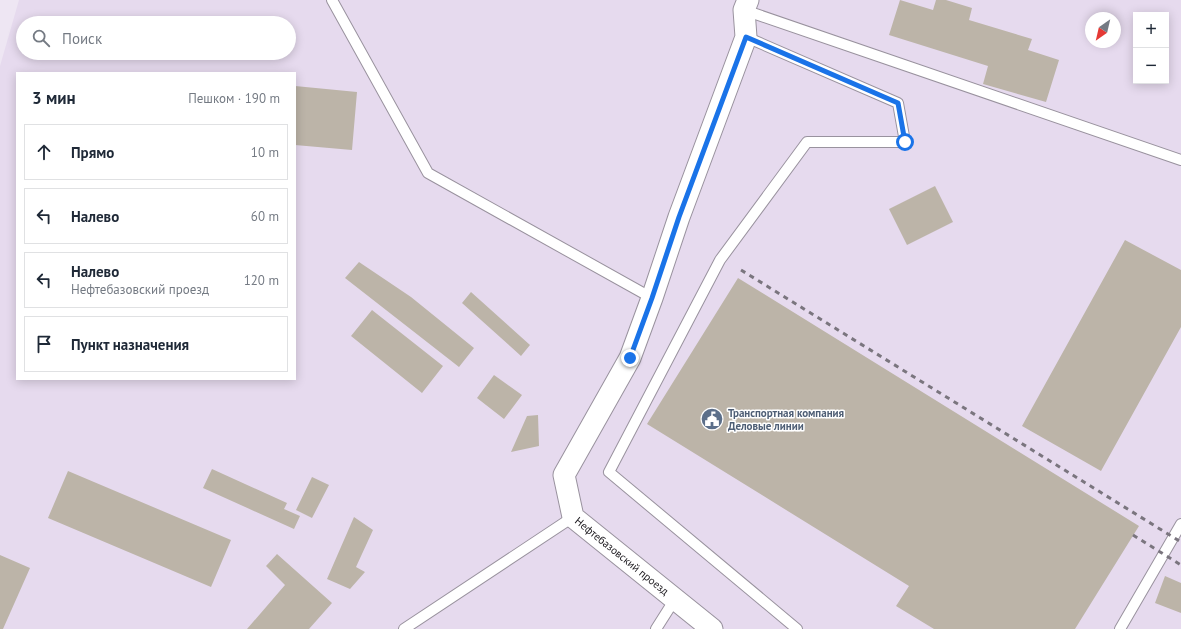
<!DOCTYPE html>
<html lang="ru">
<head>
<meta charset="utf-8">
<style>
	:root { --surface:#fff; --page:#f6f6f7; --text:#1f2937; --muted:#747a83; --line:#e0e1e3 }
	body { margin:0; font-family:"PT Sans",sans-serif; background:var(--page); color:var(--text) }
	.controls { position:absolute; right:12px; top:12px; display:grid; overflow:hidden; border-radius:0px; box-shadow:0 2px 10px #0003 }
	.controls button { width:36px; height:36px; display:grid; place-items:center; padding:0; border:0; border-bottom:1px solid var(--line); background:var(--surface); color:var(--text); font:20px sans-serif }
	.compass { position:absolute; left:1085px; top:12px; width:36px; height:36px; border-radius:50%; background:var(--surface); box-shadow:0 2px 10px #0003; rotate:214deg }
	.stop { position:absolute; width:12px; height:12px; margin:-9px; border:3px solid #1a73e8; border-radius:50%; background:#fff }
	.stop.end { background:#1a73e8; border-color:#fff; box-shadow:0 1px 4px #0008 }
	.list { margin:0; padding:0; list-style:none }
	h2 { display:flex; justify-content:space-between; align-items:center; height:52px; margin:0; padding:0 16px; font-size:17px }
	h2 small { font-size:13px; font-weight:400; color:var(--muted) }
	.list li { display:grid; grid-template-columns:26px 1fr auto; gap:12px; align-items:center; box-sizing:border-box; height:56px; margin:0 8px 8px; padding:0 8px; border:1px solid var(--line); border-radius:0px }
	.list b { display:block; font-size:15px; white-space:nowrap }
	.list p { margin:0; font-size:13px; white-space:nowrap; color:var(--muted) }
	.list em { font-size:13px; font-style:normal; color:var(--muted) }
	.icon { flex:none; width:22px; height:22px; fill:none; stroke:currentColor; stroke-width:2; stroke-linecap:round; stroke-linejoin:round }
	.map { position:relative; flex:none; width:1181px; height:629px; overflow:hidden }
	.search { position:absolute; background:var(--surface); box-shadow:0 2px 10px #0003; left:16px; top:16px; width:280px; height:44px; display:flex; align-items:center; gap:10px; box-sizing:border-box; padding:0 14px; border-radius:22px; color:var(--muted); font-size:15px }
	.panel { position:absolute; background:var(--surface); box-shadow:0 2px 10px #0003; left:16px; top:72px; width:280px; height:308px; border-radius:0px }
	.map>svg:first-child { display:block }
	.built { fill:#e6daee; fill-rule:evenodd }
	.building { fill:#bcb4a8 }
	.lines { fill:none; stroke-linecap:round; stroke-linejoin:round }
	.service-casing { stroke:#99929e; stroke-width:12 }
	.minor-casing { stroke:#99929e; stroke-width:23 }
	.service { stroke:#fff; stroke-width:10 }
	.minor { stroke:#fff; stroke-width:21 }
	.rail { stroke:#7a757e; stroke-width:3; stroke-dasharray:5 5; stroke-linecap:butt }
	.route { stroke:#1a73e8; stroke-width:5 }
	.labels { text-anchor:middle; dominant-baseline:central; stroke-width:3; stroke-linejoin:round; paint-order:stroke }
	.service-label { font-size:11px; font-weight:bold; fill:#4e5e75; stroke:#fff; text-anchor:start }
	.street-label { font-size:11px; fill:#1c191e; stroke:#fff }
</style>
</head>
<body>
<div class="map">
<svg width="1181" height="629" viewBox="0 0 1181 629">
	<rect width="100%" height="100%" fill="#eee6f3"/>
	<path class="built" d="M19,0H1181V629H0V66ZM1136,15H1166V81H1136ZM1091,18H1115V42H1091ZM23,23H289V53H23ZM17,73H295V379H17Z"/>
	<path class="building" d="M900,0L933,10L936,0H946L972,8L969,20L1032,39L1028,50L1059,60L1046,102L983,84L988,66L889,35Z
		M295,86L357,92L352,150L295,145Z
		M935,186L953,222L907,245L889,209Z
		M1125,240L1181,270V327L1101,471L1022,426Z
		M359,262L411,297L474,348L459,367L345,278Z
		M738,278L1139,526L1075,629H934L896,606L909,586L647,424Z
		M471,292L530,345L521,356L462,303Z
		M372,310L443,366L422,393L351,336Z
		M494,375L522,395L504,419L477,398Z
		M538,415L539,446L511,452L527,416Z
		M212,469L287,503L284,509L300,516L294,529L203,488Z
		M68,471L231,540L211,587L48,518Z
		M312,477L329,485L312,518L296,510Z
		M354,517L373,530L356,567L365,572L350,589L327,579Z
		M277,554L332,603L309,629H247L285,585L266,566Z
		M0,555L30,568L3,629H0Z
		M1165,576L1181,583V613L1155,603Z"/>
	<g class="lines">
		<g class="service-casing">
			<path id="service" d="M332,0L428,173L652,298
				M744,10L1181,160
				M746,37L898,103L905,142H807L720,260L609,472L797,629
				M404,629L573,517
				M656,629L675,599
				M1120,629L1181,524"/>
		</g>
		<g class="minor-casing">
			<path id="minor" d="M712,629L573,517L564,475L630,358L652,298L679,217L746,37L744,10L748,0"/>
		</g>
		<use href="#service" class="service"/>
		<use href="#minor" class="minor"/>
		<path class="rail" d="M741,270L1181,542
			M1133,535L1181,565"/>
	</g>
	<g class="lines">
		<path class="route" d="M630,358L652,298L679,217L746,37L898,103L905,142"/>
	</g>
	<defs>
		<g id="civic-disc" transform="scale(1.15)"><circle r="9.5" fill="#5c6f8a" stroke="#fff"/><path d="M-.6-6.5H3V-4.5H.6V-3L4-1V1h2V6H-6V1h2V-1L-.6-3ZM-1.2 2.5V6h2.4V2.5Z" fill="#fff"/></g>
	</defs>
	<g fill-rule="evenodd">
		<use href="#civic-disc" x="712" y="419"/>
	</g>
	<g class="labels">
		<g class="service-label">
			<text x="728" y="413">Транспортная компания<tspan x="728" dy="13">Деловые линии</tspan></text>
		</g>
		<g class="street-label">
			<text transform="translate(622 556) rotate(39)">Нефтебазовский проезд</text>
		</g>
	</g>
</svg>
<div class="controls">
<button>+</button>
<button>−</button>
</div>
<svg class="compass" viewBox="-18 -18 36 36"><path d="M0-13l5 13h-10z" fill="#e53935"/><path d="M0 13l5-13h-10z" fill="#747a83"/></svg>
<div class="stop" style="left:905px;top:142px"></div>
<div class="stop end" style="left:630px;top:358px"></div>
<div class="search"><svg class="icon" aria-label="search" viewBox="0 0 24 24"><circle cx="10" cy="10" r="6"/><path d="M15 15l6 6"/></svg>Поиск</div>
<section class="panel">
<h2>3 мин<small>Пешком · 190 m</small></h2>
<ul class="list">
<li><svg class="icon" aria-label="ahead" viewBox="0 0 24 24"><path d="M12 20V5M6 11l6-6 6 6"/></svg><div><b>Прямо</b></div><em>10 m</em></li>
<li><svg class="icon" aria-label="left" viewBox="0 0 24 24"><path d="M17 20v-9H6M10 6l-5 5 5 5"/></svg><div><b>Налево</b></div><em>60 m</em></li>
<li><svg class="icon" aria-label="left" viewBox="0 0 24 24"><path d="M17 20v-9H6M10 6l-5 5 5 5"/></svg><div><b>Налево</b><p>Нефтебазовский проезд</p></div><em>120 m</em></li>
<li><svg class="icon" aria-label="arrive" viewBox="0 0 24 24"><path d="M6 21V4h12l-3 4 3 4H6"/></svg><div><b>Пункт назначения</b></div></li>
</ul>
</section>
</div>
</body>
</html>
